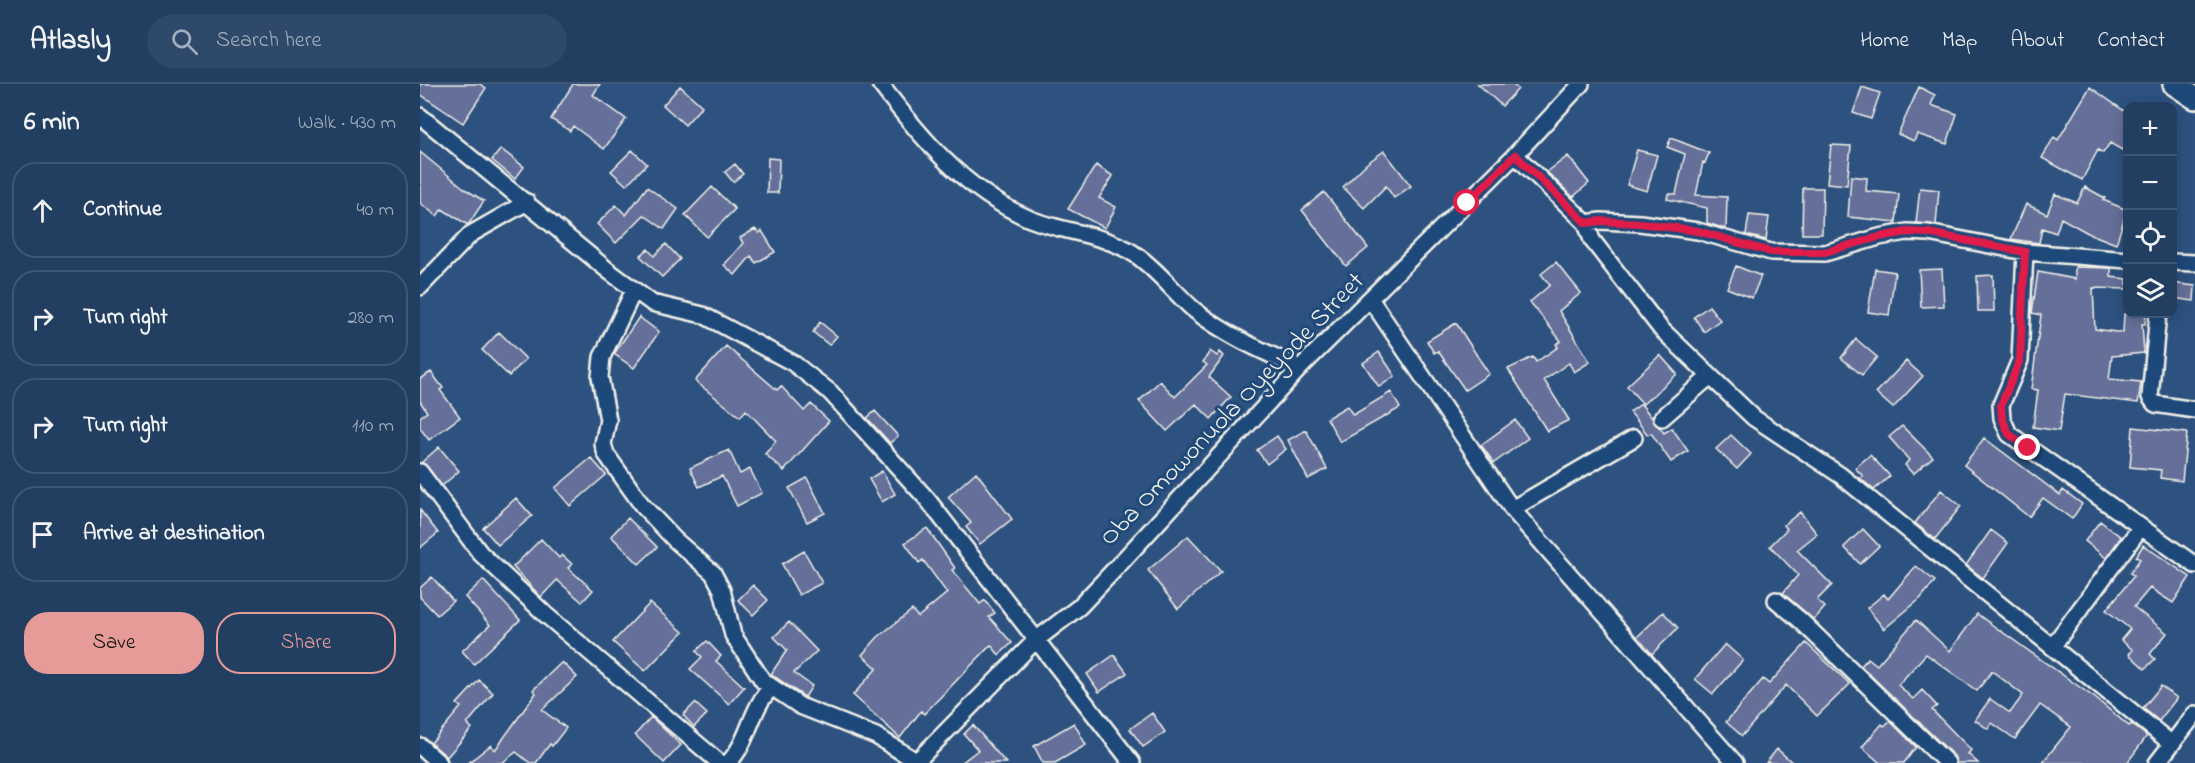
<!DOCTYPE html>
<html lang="en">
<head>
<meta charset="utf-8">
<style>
	:root { --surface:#223e60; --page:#2e4969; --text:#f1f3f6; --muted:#a2aebd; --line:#3f5775; --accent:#e69b98 }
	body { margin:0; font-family:"Indie Flower",sans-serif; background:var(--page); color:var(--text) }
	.controls { position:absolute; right:18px; top:18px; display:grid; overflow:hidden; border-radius:12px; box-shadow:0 3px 15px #0003 }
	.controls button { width:54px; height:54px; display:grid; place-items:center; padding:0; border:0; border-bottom:2px solid var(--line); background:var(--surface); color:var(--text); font:30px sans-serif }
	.stop { position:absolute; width:18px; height:18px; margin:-14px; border:4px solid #e11d48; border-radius:50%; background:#fff }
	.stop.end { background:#e11d48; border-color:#fff; box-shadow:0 2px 6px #0008 }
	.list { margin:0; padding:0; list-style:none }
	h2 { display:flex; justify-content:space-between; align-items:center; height:78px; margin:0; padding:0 24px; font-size:26px }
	h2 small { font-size:20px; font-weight:400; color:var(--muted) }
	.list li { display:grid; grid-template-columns:39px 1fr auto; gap:18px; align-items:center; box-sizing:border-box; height:96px; margin:0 12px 12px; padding:0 12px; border:2px solid var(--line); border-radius:24px }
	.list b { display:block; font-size:22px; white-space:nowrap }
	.list em { font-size:20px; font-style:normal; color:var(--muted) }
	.actions { display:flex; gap:12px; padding:18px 24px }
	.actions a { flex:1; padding:14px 0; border:2px solid var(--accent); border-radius:24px; text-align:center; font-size:21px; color:var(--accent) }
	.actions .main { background:var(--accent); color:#111 }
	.icon { flex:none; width:33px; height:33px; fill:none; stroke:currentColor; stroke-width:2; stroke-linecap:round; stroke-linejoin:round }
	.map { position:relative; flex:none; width:1775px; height:679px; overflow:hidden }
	header { display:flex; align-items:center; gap:36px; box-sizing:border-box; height:84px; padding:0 30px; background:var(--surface); border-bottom:2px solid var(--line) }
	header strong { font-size:28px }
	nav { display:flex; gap:33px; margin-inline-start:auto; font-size:21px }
	.search { width:420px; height:54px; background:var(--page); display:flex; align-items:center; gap:15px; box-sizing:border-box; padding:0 21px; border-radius:33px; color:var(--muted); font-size:22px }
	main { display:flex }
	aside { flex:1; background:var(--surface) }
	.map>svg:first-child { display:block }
	.building { fill:#65709a; stroke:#f4f1e8; stroke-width:1.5 }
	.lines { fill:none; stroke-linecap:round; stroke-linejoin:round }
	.minor-casing { stroke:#f4f1e8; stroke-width:20 }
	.secondary-casing { stroke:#f4f1e8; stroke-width:26 }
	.minor { stroke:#1f4a7a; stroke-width:15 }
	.secondary { stroke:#1f4a7a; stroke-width:21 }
	.route { stroke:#e11d48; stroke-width:8 }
	.labels { text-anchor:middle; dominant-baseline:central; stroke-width:6; stroke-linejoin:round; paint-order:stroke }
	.street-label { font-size:26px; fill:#f4f1e8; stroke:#1f4a7a }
</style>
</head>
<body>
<header>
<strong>Atlasly</strong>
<div class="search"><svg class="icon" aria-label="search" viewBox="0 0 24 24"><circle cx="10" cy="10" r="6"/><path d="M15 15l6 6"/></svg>Search here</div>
<nav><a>Home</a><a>Map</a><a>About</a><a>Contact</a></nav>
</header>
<main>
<aside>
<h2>6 min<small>Walk · 430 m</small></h2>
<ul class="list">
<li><svg class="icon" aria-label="ahead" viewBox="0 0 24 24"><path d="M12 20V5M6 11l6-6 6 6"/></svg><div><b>Continue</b></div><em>40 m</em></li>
<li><svg class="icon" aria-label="right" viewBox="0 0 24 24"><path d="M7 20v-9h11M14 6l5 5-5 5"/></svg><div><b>Turn right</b></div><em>280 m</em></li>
<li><svg class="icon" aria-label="right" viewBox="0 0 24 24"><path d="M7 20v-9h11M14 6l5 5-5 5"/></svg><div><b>Turn right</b></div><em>110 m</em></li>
<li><svg class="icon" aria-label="arrive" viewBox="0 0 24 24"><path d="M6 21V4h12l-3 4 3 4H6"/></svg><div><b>Arrive at destination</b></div></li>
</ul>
<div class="actions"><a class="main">Save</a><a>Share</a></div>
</aside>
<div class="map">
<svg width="1775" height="679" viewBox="0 0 1775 679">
	<rect width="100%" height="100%" fill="#2d5280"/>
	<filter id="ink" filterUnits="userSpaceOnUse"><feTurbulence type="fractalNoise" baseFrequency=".0167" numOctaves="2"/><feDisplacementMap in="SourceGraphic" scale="12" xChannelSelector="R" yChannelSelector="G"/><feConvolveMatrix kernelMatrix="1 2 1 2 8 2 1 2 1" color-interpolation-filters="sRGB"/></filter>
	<g filter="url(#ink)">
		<path class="building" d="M0,0H60L66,4L43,39L0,10Z
			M153,0H180L173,11L206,35L184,65L153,42L150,47L131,35Z
			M1058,0H1092L1098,5L1082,22Z
			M260,2L282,22L265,41L243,21Z
			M1442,3L1460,9L1451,35L1433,29Z
			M1499,3L1515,11L1511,21L1537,30L1527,60L1497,50L1494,57L1478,50Z
			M1670,3L1707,29V69L1690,59L1683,69L1678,66L1662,96L1622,74L1634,53L1638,56Z
			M1251,54L1289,69L1285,79L1283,78L1276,111L1307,113L1306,145L1287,139V124L1247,115L1248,110H1256L1265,70L1247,63Z
			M1411,61L1431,62L1427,101L1407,99Z
			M81,65L104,83L95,95L72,76Z
			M212,66L227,80L206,101L191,87Z
			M1217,66L1237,71L1227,107L1207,101Z
			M964,67L991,102L974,114L966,102L944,124L923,103L946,80Z
			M0,68L45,105L64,117L48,141L22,125L17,132L0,119Z
			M1148,72L1169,99L1153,113L1127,88Z
			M348,74L359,75L358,109H347Z
			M315,80L323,90L313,98L305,88Z
			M676,81L693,92L679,114L696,123L685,144L648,125Z
			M1431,92L1447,94L1446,107L1479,110L1476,138L1428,133Z
			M227,103L258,125L244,145L224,131L196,159L177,140L196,121L206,131Z
			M292,103L315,125L287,153L265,131Z
			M1665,103L1685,114L1683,116L1707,126L1696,160L1668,149L1641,134L1636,149L1622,144L1619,159L1591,155L1606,120L1627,130L1635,110L1657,119Z
			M1383,104H1403L1402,150H1382Z
			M1500,104L1519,106L1516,141L1496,139Z
			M904,108L948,164L926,182L882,126Z
			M1329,131L1349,133L1346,156L1326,151Z
			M335,145L339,149L342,147L355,168L336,179L331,172L315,191L304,181L323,159L320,154Z
			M246,160L260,175L242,193L220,172L228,165L234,172Z
			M1136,178L1161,209L1139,227L1170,278L1154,288L1149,279L1124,296L1149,336L1127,347L1088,285L1113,273L1116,278L1138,263L1136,260L1141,257L1110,218L1130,201L1121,190Z
			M1316,182L1341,192L1332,214L1307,204Z
			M1655,183L1691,184V193L1707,195V205L1673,204L1675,245L1703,249L1704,230H1726L1725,240H1722L1724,269L1692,272L1689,295L1721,298L1718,319L1645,310L1639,347L1613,343L1618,306L1611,305L1621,231L1612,229L1618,188L1655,195Z
			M1455,185L1475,188L1469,231L1448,228Z
			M1522,185L1524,222L1501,223L1499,186Z
			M1573,191L1574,227H1558L1557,192Z
			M1752,199L1775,202L1774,217L1752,214Z
			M1289,222L1300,236L1284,248L1274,233Z
			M219,233L239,248L214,284L194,270Z
			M400,238L417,252L409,261L393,248Z
			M1036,239L1069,290L1045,306L1018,267L1014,269L1007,257Z
			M79,248L106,275L89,292L62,266Z
			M1436,255L1457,273L1442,291L1421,274Z
			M306,262L357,306L361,302L384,327L391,320L409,337L364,387L345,370L356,357L326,326L320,333L275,297Z
			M790,267L797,272L800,268L804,272L789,293L811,313L791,335L776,320L747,347L719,317L740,297L755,313L787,281L783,278Z
			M959,268L975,292L959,303L943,279Z
			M1240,271L1257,290L1223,320L1207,302Z
			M1486,277L1503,292L1473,324L1456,309Z
			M11,288L23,304L20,306L40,333L9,356L0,344V333L7,328L0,317V295Z
			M971,308L980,324L920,358L907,334L927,322L933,331Z
			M1221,320L1244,349L1252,344L1268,367L1251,378L1231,349L1228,351L1210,328Z
			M455,327L478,352L470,359L447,334Z
			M1095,336L1108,354L1074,379L1061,361Z
			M1482,342L1513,373L1493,390L1485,381L1489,376L1469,353Z
			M1713,343L1767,349L1762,397L1740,394L1741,386L1710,383Z
			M886,346L907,385L888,395L868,356Z
			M1311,351L1331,370L1317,385L1296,365Z
			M857,352L866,365L847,380L837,366Z
			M1564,354L1640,411L1643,406L1662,420L1652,435L1623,414L1609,433L1544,381Z
			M19,363L39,387L22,402L2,378Z
			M309,366L320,390L330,385L342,409L317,422L302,392L279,403L270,384Z
			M1450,371L1470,392L1454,406L1440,394L1443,392L1435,384Z
			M171,374L186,391L150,422L135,404Z
			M462,387L475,410L462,418L449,395Z
			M556,388L592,435L560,460L546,443L551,439L528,413Z
			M387,394L405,429L387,438L369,404Z
			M1521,406L1541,422L1515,455L1495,439Z
			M96,414L112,432L78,461L63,444Z
			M0,426L18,449L0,464Z
			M1380,428L1397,450L1377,466L1412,501L1397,516L1405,523L1394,536L1363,509L1378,491L1350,462L1367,445L1364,441Z
			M208,434L237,463L219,480L191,452Z
			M1680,437L1701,453L1686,474L1665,457Z
			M507,444L535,484L532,486L560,520L565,516L575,529L569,533L592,559L579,571L571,561L504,630L501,627L480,654L433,611L457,584L442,571L458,553L492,526L498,533L527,509L503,476L499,479L485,459Z
			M1443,445L1459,462L1440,480L1424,463Z
			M1571,446L1588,459L1563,494L1546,481Z
			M768,452L801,487L758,525L728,486Z
			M121,455L139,474L142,471L152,480L148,484L173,506L162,518L137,496L121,513L93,483Z
			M1723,461L1770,493L1753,519L1730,504L1714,523L1747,549L1730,570L1735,575L1725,585L1709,570L1713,566L1701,556L1710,545L1686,526L1714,492L1710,489L1720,475L1716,473Z
			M384,467L402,499L379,511L362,480Z
			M1496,482L1515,497L1500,515L1464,545L1447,524L1464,510L1468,515Z
			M12,493L33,517L17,531L0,513V504Z
			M63,496L100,536L54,580L42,567L70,541L45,513Z
			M333,501L348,516L333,531L318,516Z
			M230,519L263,548L225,587L193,558Z
			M1243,528L1258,544L1232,570L1217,553Z
			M1557,530L1675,614L1709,642L1711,640L1727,652L1707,679H1622L1651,643L1620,621L1595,655L1572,639L1568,645L1555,636L1570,615L1590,629L1603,611L1572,587L1557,607L1506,570L1478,601L1493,615L1502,606L1517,622L1512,626L1551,666L1548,670L1558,679H1536L1534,672L1441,582L1448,574L1457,581L1496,536L1530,567Z
			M369,538L397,567L374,589L392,602L385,613L351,590L367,566L354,553Z
			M287,557L301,572L296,577L324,603L309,620L270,585L282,573L276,567Z
			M1386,559L1430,600L1397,632L1366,601L1322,652L1306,638L1343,595L1349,600Z
			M1305,560L1323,576L1293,610L1275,595Z
			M694,571L707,589L679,608L667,590Z
			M142,578L157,593L122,626L146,644L132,662L130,660L116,679H110L96,668L82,679H48L71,661L75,666L116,609L113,606Z
			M59,596L73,609L47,640L52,644L27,673L11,659L41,623L37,620Z
			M1741,602L1757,614L1739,637L1723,624Z
			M275,619L287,630L274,643L263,631Z
			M732,629L745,648L723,663L710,645Z
			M231,633L261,661L244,679L215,651Z
			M1470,637L1496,663L1484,679H1460L1442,663L1462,640L1464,642Z
			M654,639L666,661L635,679H623L614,662Z
			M553,641L586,679H541L558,666L544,650Z
			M1357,665L1373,679H1346Z"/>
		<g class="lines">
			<g class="minor-casing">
				<path id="minor" d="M460,0C502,55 545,107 610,135C643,148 683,150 713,169C736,184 753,207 773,225C805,251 842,267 880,284
					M0,32L190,188L232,219L283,231L373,279L410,308L507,415L712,679
					M1095,71L1166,139L1172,156L1241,245L1334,334L1420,391L1752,660
					M1166,139L1181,137L1220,139L1278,147L1351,168L1405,169L1459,153L1487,148L1508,149L1605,168L1708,176
					M1605,168L1600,276L1581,321L1582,334L1589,350L1775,481
					M1752,178L1775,179
					M0,203L51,150L107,118
					M214,206L182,273L180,293L188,336L183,360L186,370L222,421L255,456L293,489L302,506L313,551L343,597L380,622L456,652L496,677
					M951,216L1092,425L1315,679
					M1738,230L1730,313L1735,320L1775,326
					M1242,334L1289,293
					M0,388L60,469L126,531L300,679
					M1092,425L1214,354
					M1356,516L1380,536L1527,679
					M1632,563L1721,443
					M0,662L19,679
					M308,679C330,657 330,624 352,603
					M495,679L616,556L659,523L695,485L880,284L1095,71L1161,0
					M1737,679L1775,630"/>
			</g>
			<g class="secondary-casing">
				<path id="secondary" d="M1754,0L1775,14"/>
			</g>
			<use href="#minor" class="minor"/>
			<use href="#secondary" class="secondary"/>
		</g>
	</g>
	<g class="lines" filter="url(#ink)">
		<path class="route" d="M1047,119L1095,71L1166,139L1181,137L1220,139L1278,147L1351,168H1405L1459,153L1487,148L1508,149L1605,168L1600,276L1581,321L1582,334L1589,350L1608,364"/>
	</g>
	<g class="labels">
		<g class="street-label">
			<text transform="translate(813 326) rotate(-46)">Oba Omowonuola Oyeyode Street</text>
		</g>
	</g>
</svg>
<div class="controls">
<button>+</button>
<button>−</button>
<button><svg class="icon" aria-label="locate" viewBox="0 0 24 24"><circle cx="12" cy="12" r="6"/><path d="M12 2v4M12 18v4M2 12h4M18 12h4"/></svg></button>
<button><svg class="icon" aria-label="layers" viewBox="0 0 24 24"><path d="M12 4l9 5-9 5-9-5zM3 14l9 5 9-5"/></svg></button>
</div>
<div class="stop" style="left:1047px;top:119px"></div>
<div class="stop end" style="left:1608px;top:364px"></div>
</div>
</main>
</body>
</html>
